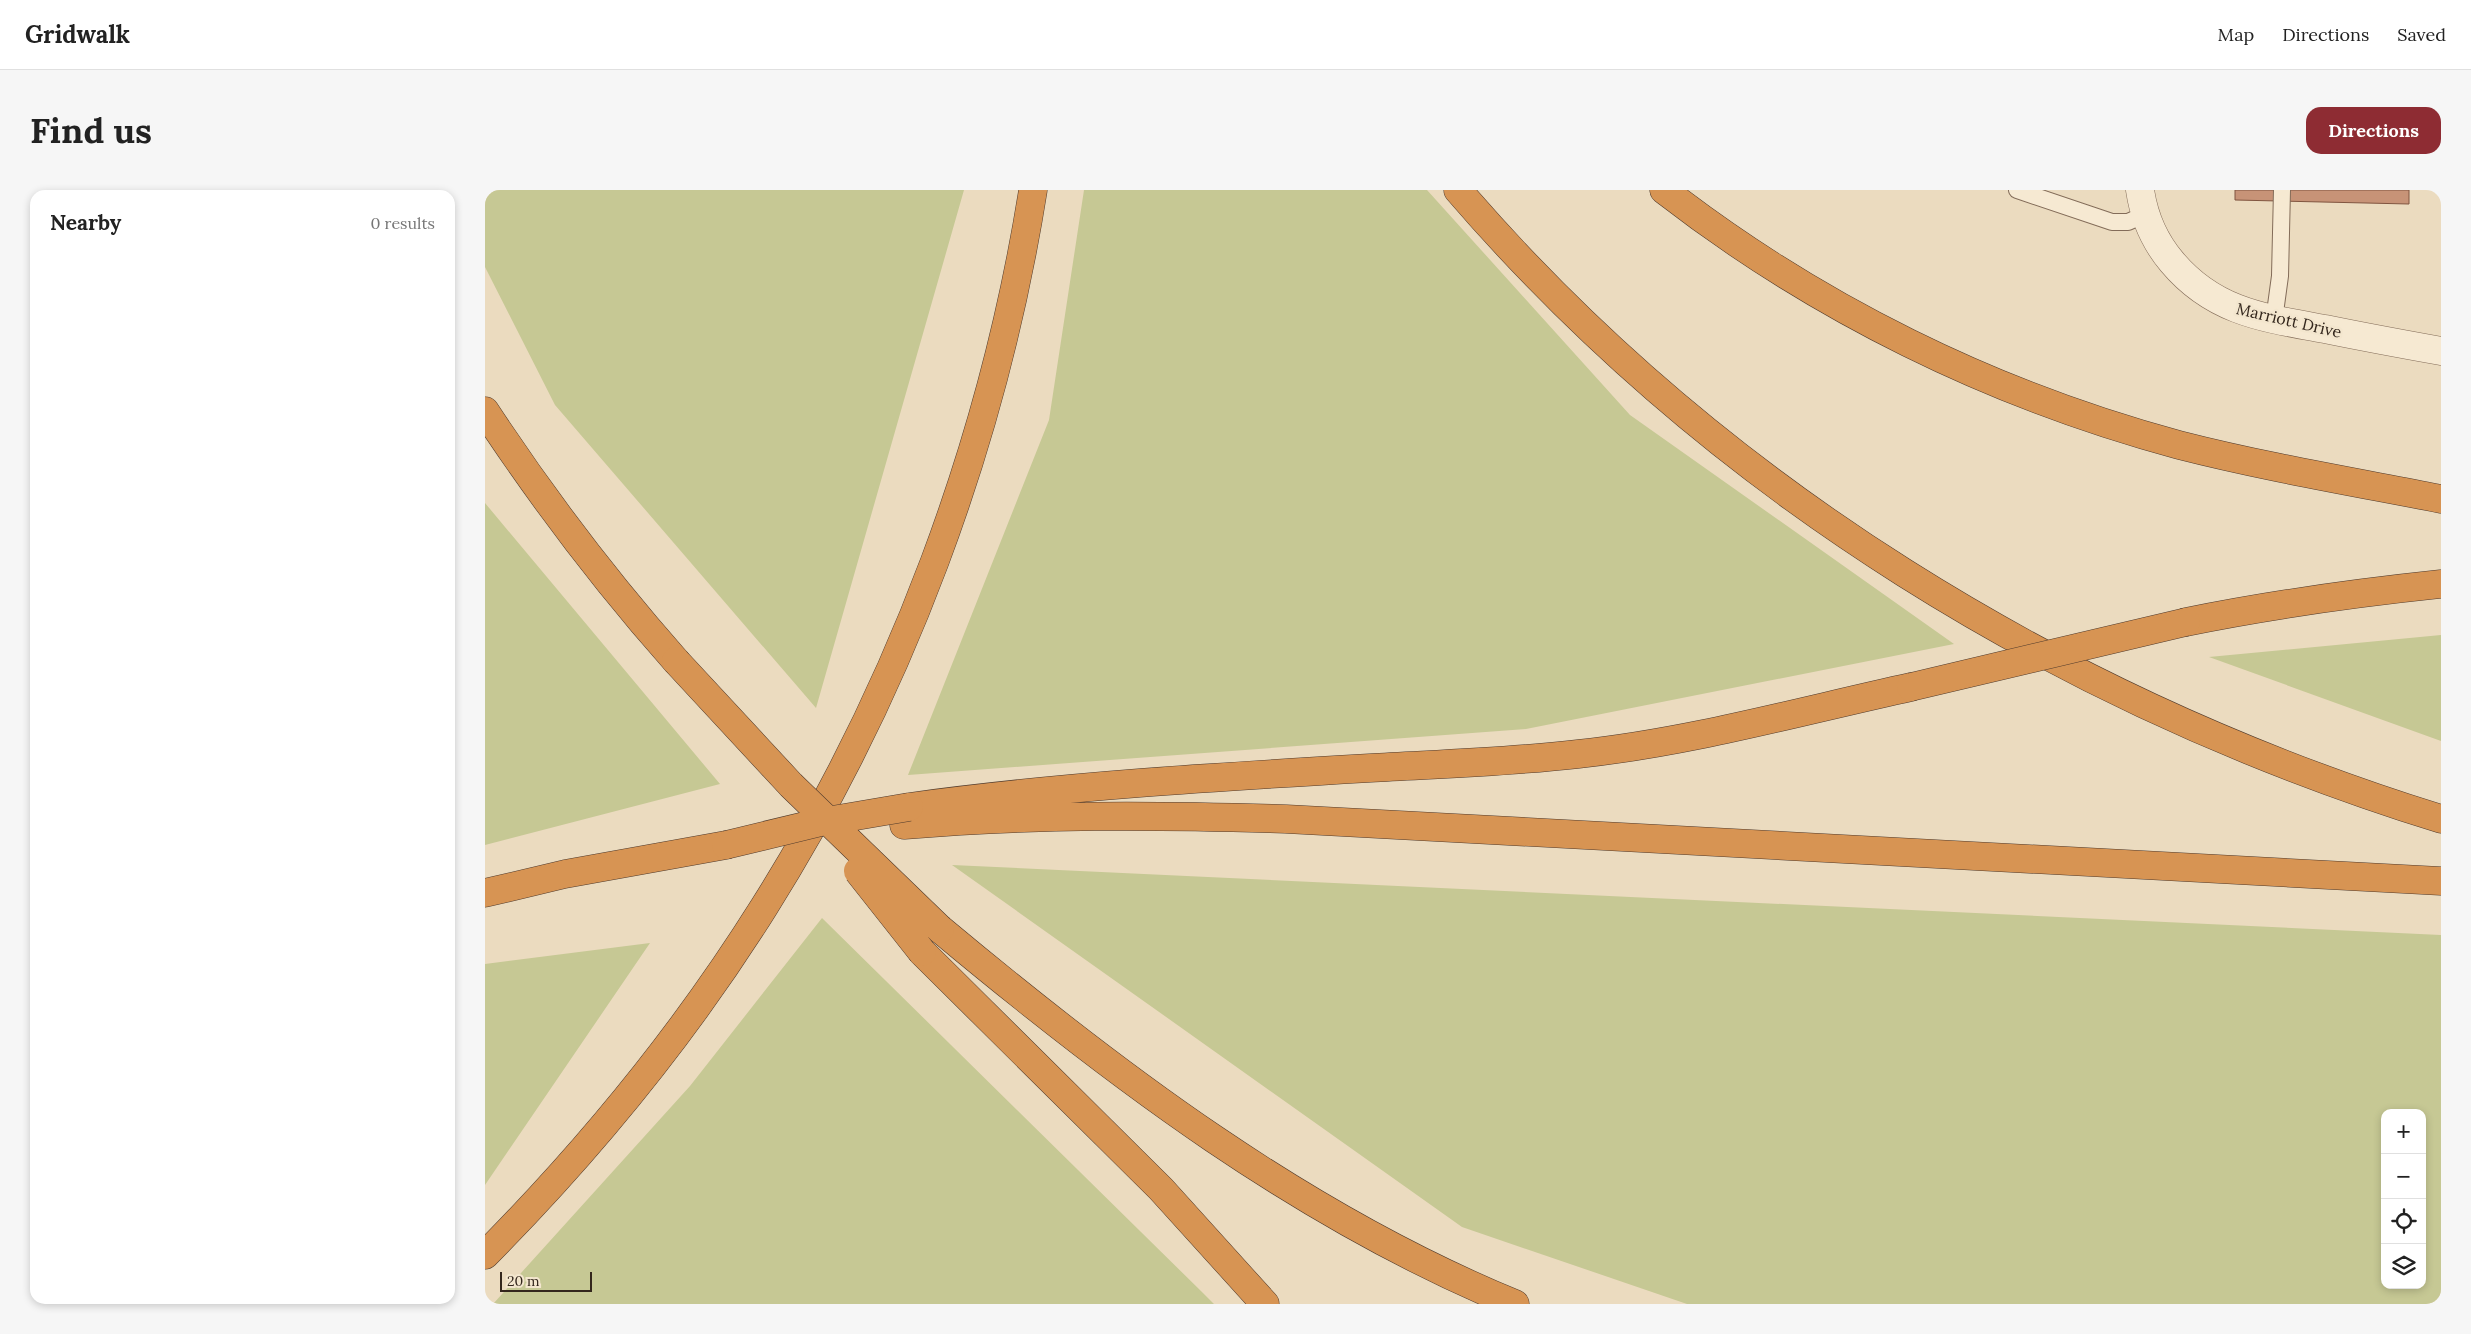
<!DOCTYPE html>
<html lang="en">
<head>
<meta charset="utf-8">
<style>
	:root { --surface:#fff; --page:#f6f6f6; --text:#222; --muted:#767676; --line:#e0e0e0; --accent:#8e2c33 }
	body { margin:0; font-family:Lora,serif; background:var(--page); color:var(--text) }
	.controls { position:absolute; right:15px; bottom:15px; display:grid; overflow:hidden; border-radius:10px; box-shadow:0 2px 8px #0003 }
	.controls button { width:45px; height:45px; display:grid; place-items:center; padding:0; border:0; border-bottom:1px solid var(--line); background:var(--surface); color:var(--text); font:25px sans-serif }
	.scale { position:absolute; left:15px; bottom:12px; width:92px; box-sizing:border-box; padding-left:5px; border:2px solid #33261c; border-top:0; font-size:14px; line-height:18px; white-space:nowrap; color:#33261c; -webkit-text-stroke:4px #f3e6ce; paint-order:stroke }
	.list { margin:0; padding:0; list-style:none }
	h2 { display:flex; justify-content:space-between; align-items:center; height:65px; margin:0; padding:0 20px; font-size:21px }
	h2 small { font-size:16px; font-weight:400; color:var(--muted) }
	.icon { flex:none; width:28px; height:28px; fill:none; stroke:currentColor; stroke-width:2; stroke-linecap:round; stroke-linejoin:round }
	.map { position:relative; flex:none; width:1956px; height:1114px; overflow:hidden; border-radius:15px }
	header { display:flex; align-items:center; gap:30px; box-sizing:border-box; height:70px; padding:0 25px; background:var(--surface); border-bottom:1px solid var(--line) }
	header strong { font-size:24px }
	nav { display:flex; gap:28px; margin-inline-start:auto; font-size:18px }
	.intro { display:flex; align-items:center; justify-content:space-between; box-sizing:border-box; height:120px; padding:0 30px }
	h1 { margin:0; font-size:35px }
	.button { padding:12px 22px; border-radius:15px; background:var(--accent); color:#fff; font-size:18px; font-weight:700 }
	main { display:flex; gap:30px; padding:0 30px }
	aside { flex:1; background:var(--surface); border-radius:15px; box-shadow:0 2px 8px #0003 }
	.map>svg:first-child { display:block }
	.green { fill:#c6c894; fill-rule:evenodd }
	.building { fill:#c79377; stroke:#805540 }
	.lines { fill:none; stroke-linecap:round; stroke-linejoin:round }
	.lane-casing { stroke:#836c59; stroke-width:18 }
	.street-casing { stroke:#836c59; stroke-width:29 }
	.highway-casing { stroke:#503b2d; stroke-width:29 }
	.lane { stroke:#f6e9d2; stroke-width:16 }
	.street { stroke:#f6e9d2; stroke-width:28 }
	.highway { stroke:#d79453; stroke-width:28 }
	.highway-bridge-casing { stroke:#503b2d; stroke-width:29; stroke-linecap:butt }
	.highway-bridge { stroke:#d79453; stroke-width:28 }
	.labels { text-anchor:middle; dominant-baseline:central; stroke-width:5; stroke-linejoin:round; paint-order:stroke }
	.street-label { font-size:16px; fill:#33261c; stroke:#f3e6ce }
</style>
</head>
<body>
<header>
<strong>Gridwalk</strong>
<nav><a>Map</a><a>Directions</a><a>Saved</a></nav>
</header>
<div class="intro"><h1>Find us</h1><a class="button">Directions</a></div>
<main>
<aside>
<h2>Nearby<small>0 results</small></h2>
<ul class="list">
</ul>
</aside>
<div class="map">
<svg width="1956" height="1114" viewBox="0 0 1956 1114">
	<rect width="100%" height="100%" fill="#ebdbbf"/>
	<path class="green" d="M0,0H479L331,518L70,215L0,77Z
		M599,0H942L1145,225L1469,454L1041,539L423,585L564,230Z
		M0,313L235,594L0,655Z
		M1956,445V551L1724,467Z
		M467,675L1956,745V1114H1202L977,1037ZM1900,923H1937V1095H1900Z
		M337,728L718,1103L729,1114H8L205,896Z
		M165,753L0,995V774Z"/>
	<path class="building" d="M1750,0H1924V14L1750,10Z"/>
	<g class="lines">
		<g class="lane-casing">
			<path id="lane" d="M1532,0L1627,32H1643L1661,24
				M1789,130L1795,86L1797,0"/>
		</g>
		<g class="street-casing">
			<path id="street" d="M1655,0C1659,27 1670,52 1687,72C1729,122 1779,128 1840,139C1879,147 1917,154 1956,161"/>
		</g>
		<g class="highway-casing">
			<path id="highway" d="M973,0C1231,300 1579,512 1956,629
				M1179,0C1331,118 1508,205 1694,255C1780,277 1869,292 1956,309
				M0,221C58,309 121,392 191,471
				M1701,432C1785,415 1870,403 1956,394
				M424,617C577,596 731,587 885,578C954,574 1024,572 1093,564C1206,552 1316,521 1426,497
				M419,635C546,624 673,625 801,629L1956,691
				M0,703L80,684L241,655
				M455,739C630,885 818,1027 1030,1114
				M437,762L676,999L780,1114
				M0,1065C104,960 200,843 279,717C415,501 508,252 548,0"/>
		</g>
		<use href="#lane" class="lane"/>
		<use href="#street" class="street"/>
		<use href="#highway" class="highway"/>
		<g class="highway-bridge-casing">
			<path id="highway-bridge" d="M191,471L306,595L455,739
				M1426,497L1701,432
				M241,655L336,632L424,617
				M373,681L437,762"/>
		</g>
		<use href="#highway-bridge" class="highway-bridge"/>
	</g>
	<g class="labels">
		<g class="street-label">
			<text transform="translate(1804 130) rotate(13)">Marriott Drive</text>
		</g>
	</g>
</svg>
<div class="controls">
<button>+</button>
<button>−</button>
<button><svg class="icon" aria-label="locate" viewBox="0 0 24 24"><circle cx="12" cy="12" r="6"/><path d="M12 2v4M12 18v4M2 12h4M18 12h4"/></svg></button>
<button><svg class="icon" aria-label="layers" viewBox="0 0 24 24"><path d="M12 4l9 5-9 5-9-5zM3 14l9 5 9-5"/></svg></button>
</div>
<div class="scale">20 m</div>
</div>
</main>
</body>
</html>
